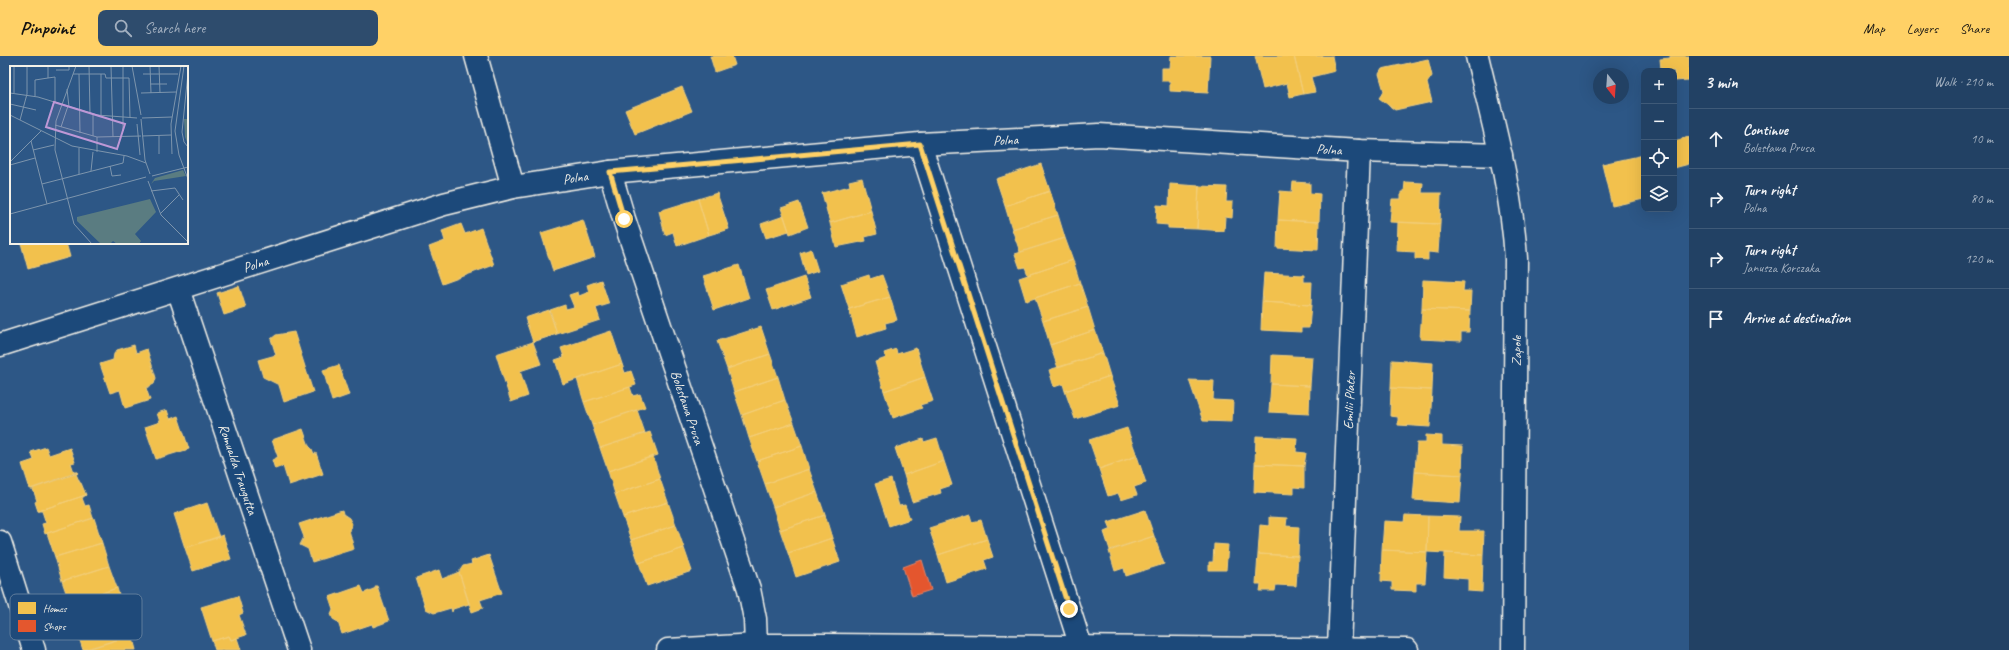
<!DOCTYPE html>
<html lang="en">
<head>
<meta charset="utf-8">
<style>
	:root { --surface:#224164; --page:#2e4c6d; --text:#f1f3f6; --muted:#a2afbf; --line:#3f5a78; --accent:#ffd166 }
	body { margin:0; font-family:Caveat,sans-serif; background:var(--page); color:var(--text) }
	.controls { position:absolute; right:12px; top:12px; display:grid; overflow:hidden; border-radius:8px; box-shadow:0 4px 16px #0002 }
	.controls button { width:36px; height:36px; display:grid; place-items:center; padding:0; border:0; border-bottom:1px solid var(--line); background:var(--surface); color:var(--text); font:20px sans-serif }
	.compass { position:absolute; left:1593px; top:12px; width:36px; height:36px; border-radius:50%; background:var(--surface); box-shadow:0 4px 16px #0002; rotate:163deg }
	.stop { position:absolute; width:12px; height:12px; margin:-9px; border:3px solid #ffd166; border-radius:50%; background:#fff }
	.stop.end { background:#ffd166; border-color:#fff; box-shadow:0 1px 4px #0008 }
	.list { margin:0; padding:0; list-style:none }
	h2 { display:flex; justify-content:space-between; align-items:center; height:52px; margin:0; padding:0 16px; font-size:17px }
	h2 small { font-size:13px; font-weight:400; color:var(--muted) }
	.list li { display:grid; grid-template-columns:26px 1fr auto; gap:12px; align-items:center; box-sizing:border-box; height:60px; padding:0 16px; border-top:1px solid var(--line) }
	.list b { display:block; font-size:15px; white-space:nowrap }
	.list p { margin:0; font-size:13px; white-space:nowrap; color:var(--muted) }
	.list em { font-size:13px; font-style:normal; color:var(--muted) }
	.icon { flex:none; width:22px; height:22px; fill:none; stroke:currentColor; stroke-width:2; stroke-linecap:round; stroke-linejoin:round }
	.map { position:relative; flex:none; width:1689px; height:594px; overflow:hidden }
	header { display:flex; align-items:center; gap:24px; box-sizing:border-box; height:56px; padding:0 20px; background:var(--accent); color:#111 }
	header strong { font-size:19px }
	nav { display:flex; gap:22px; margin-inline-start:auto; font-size:14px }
	.search { width:280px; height:36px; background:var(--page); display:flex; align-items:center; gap:10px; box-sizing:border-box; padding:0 14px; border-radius:8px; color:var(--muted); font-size:15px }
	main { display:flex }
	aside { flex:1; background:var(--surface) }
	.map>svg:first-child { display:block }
	.homes { fill:#f2c14e; stroke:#f3cf7c }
	.shops { fill:#e4572e; stroke:#e98566 }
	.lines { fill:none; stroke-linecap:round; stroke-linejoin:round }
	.minor-casing { stroke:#f4f1e8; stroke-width:25 }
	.minor { stroke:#1f4a7a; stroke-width:22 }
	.route { stroke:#ffd166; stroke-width:5 }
	.labels { text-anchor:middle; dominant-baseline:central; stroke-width:4; stroke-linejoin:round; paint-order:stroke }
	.street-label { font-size:14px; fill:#f4f1e8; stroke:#1f4a7a }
	.inset-road { fill:none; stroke:#7d95ad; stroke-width:1 }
	.view { fill:#be98d6; fill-opacity:0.15; stroke:#be98d6; stroke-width:2 }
	.inset-edge { fill:none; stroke:#f4f1e8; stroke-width:2 }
	.key { fill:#1f4a7a; stroke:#5f7c9b; stroke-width:1 }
	.key-label { font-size:11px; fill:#f4f1e8 }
</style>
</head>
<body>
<header>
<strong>Pinpoint</strong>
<div class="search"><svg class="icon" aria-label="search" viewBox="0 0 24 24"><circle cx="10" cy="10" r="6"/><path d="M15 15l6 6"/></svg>Search here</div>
<nav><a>Map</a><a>Layers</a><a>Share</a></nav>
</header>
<main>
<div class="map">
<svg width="1689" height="594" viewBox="0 0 1689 594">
	<rect width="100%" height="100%" fill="#2d5786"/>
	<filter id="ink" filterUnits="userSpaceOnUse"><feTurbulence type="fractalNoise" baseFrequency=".025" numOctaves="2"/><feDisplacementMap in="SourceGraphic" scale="8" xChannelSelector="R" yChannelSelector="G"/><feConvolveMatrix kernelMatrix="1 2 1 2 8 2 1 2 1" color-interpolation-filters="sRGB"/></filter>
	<g filter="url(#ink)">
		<path class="homes" d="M710,0H732L735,9L715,16Z
			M1171,0H1210L1208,37L1170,35V25H1162V12H1170Z
			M1255,0H1294L1303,38L1290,41L1287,27L1263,33Z
			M1294,0H1332L1335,15L1311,21L1315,36L1303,38Z
			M1670,0H1689V24L1674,25V15H1656V13H1661L1660,3L1670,2Z
			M1428,3L1432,20L1427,27L1432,46L1395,54L1379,42L1384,35L1379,18L1382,13Z
			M682,31L692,55L635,78L625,54Z
			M1689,81V108L1674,112V85Z
			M1644,99V143L1612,150L1602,108Z
			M1041,108L1050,135L1005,150L996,123Z
			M862,122L871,155L830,167L822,137L850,130L849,125Z
			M1293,126L1310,127V137L1320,138L1319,166L1278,164L1280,135L1292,136Z
			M1405,126L1423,127L1422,137H1441L1440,168L1390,166L1392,143H1401V136H1404Z
			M1170,128L1199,130L1197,173L1168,172V169L1156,168L1157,149L1169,150Z
			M1199,130L1227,131L1226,146H1233L1232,162L1225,161L1224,175L1197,173Z
			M1050,135L1058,159L1012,173L1005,150Z
			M717,137L729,173L709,179L698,143Z
			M698,143L709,179L677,190L673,176L665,179L659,155Z
			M799,146L808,171L790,178L781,152Z
			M871,155L877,178L865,181L866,185L836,191L830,167Z
			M1058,159L1065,182L1020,196L1012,173Z
			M784,160L789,175L766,182L761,168Z
			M583,164L595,201L553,215L541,177Z
			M1278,164L1319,166L1318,194L1277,192Z
			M1398,166L1440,168L1438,197L1428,196V204L1415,203V196L1397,195Z
			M461,168L465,178L481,172L494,209L442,228L429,191L445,185L442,175Z
			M1065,182L1073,204L1028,219L1025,211L1020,212L1015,198Z
			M21,187H66L70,201L28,213Z
			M811,193L818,215L806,219L800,197Z
			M1073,204L1080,227L1026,245L1019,222Z
			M739,209L749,242L714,254L703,220Z
			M1264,217L1304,219V226H1312L1311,249L1262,246Z
			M869,219L870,223L882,219L890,241L849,253L841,228Z
			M804,221L811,241L773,254L766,234Z
			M601,224L609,248L596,252L600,264L557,278L550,254L565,249L566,253L574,251L569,239L578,236L579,240L589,236L587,229Z
			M1423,224L1464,226L1463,235H1471L1470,255L1422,253Z
			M1080,227L1088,251L1043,265L1035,242Z
			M239,230L246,252L224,259L217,237Z
			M890,241L897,264L885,267L886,272L857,281L849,253Z
			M1262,246L1311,249L1309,272H1301V276L1261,274Z
			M1088,251L1095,274L1050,289L1043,265Z
			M1422,253L1470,255L1469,276H1461V285L1420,283Z
			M549,254L557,278L533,286L525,262Z
			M761,271L770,298L727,313L717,285Z
			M1095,274L1103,297L1058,312L1050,289Z
			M611,275L622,308L563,328L555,304L564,301L561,292Z
			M294,276L313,336L284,346L279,329L263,321L258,304L276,299L271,283L276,279Z
			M533,286L541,308L520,315L528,340L511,346L496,298Z
			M134,289L136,297L147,293L156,322L154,328L146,332L150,344L125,352L120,334L110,337L100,308L113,304L114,298L117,294Z
			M916,292L925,321L884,335L875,306L886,302L884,297L896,293L897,298Z
			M1103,297L1110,320L1065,335L1063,328L1054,331L1049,314Z
			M770,298L778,321L734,336L727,313Z
			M1272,299L1312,301L1310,330L1271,328Z
			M1392,304L1433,307L1432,334L1391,332Z
			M622,308L625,317L631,315L636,329L584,346L577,323Z
			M339,309L349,339L332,345L323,314Z
			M1110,320L1120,349L1075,363L1065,335Z
			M778,321L785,344L742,359L734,336Z
			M925,321L933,345L920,349L922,352L893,362L884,335Z
			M1189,324L1214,325L1213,344L1233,345L1232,366L1203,365Z
			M1271,328L1310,330L1309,358L1269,356Z
			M630,331L633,340L640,338L645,351L592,369L584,346Z
			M1391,332L1432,334L1430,371L1398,369V361L1390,360Z
			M785,344L794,367L749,382L742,359Z
			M167,354L170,363L178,360L189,393L156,403L145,371L160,366L157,357Z
			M637,354L645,377L600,392L592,369Z
			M794,367L802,390L757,405L749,382Z
			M1127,372L1137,400L1099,413L1089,384Z
			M303,373L309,390L312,393L314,398L316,397L323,418L289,429L283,410L275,413L272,404L278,401L272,384Z
			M650,376L658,399L608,415L600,392Z
			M1426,379L1442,380V389L1463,390L1462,419L1415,416L1417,387H1426Z
			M1256,380L1297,382L1296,396L1306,397L1304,410L1255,408Z
			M937,382L944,405L904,419L895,392L923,383L924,386Z
			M802,390L809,413L765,428L757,405Z
			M46,391L49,399L70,392L75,406L71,407L74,416H78L30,433L22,408L34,404L31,396Z
			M653,400L660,423L615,438L608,415Z
			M1137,400L1146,427L1134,431L1137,439L1121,444L1118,437L1108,440L1099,413Z
			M944,405L952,429L940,433L941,437L912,446L904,419Z
			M1255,408L1304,410V432L1294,431V438L1254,436Z
			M809,413L817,436L773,451L765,428Z
			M1415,416L1462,419L1460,447L1413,444Z
			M78,417L76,418L80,427H81L86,439L38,455L35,446L37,445L33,433H31Z
			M660,423L668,446L623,461L615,438Z
			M891,423L899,450L905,449L910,463L889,470L875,428Z
			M817,436L825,459L780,474L773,451Z
			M86,439L82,442L85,450L89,449L93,462L45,478L42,468L46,467L42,455H38Z
			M668,446L676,469L631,484L623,461Z
			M207,447L219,481L185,492L174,458Z
			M342,454L343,458L349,462L352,468L349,474L354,493L312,506L308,493L300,489L304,481L299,468Z
			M1145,454L1154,480L1110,494L1104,476L1111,473L1108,466Z
			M825,459L832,482L788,497L780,474Z
			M970,459L972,466L981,464L987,483L938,499L929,472Z
			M1405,459L1428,460L1427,496L1382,494L1384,465L1404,466Z
			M1428,460L1460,461L1459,475H1484L1483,499L1427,496Z
			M1269,461L1287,462L1286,470L1299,471L1298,500L1258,498L1260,469L1269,470Z
			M94,462L102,487L55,501L47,477Z
			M676,469L684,492L639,507L631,484Z
			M223,479L231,503L193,515L185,492Z
			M1154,480L1164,508L1126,520L1124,512L1115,515L1109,495Z
			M832,482L840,506L796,521L788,497Z
			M987,483L993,501L984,504L987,513L946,526L938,499Z
			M102,487L109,510L62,525L55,501Z
			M1214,488L1228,489L1226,514H1209V506H1213Z
			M684,492L692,515L647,530L639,507Z
			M1382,494L1427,496L1425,527H1416V535L1392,534V526L1381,525Z
			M1445,497L1483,499L1482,536L1468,535V523L1444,521Z
			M1258,498L1298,500L1296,530L1276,529L1275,535H1260L1261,528H1256Z
			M489,499L502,537L480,544L483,552L472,556L459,516L463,510L472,508L471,505Z
			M109,510L117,532L70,548L62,525Z
			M439,514L442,523L459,516L469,548L453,553L452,556L451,552L434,557L426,553L416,522Z
			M361,530L364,537L376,532L375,530H377L389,565L373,571L372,568L342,578L338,566L333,563L331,558L333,553L329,541Z
			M117,532L124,556L77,571L70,548Z
			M238,540L243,557L239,559L246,579L231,584L229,580L212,585L201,551Z
			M124,556L132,579L83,594L76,572Z
			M132,579L136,594H85Z
			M229,580L231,584L237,582L241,594H215L212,585Z"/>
		<path class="shops" d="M922,504L931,534L912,540L903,511Z"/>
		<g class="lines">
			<g class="minor-casing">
				<g id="minor">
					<path d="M476,0L513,131"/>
					<path d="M1477,0C1493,67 1512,134 1516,203L1513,594"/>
					<path d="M920,88L1082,594"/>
					<path id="s1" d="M610,116L624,163L749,533L755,563L756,589"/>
					<path id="s2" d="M178,233L299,594"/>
					<path id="s3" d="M0,289L444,148L513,131L610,116L920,88L1099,79L1359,95L1501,99"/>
					<path d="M0,486L34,594"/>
					<path id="s4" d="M1339,592L1359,95"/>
					<path d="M668,594L756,589H828L1407,594"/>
				</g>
			</g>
			<use href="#minor" class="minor"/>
		</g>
	</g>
	<g class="lines" filter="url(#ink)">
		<path class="route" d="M624,163L610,116L920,88L1069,553"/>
	</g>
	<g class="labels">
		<g class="street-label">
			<text stroke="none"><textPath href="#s3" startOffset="1032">Polna</textPath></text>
			<text stroke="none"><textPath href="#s3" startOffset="1356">Polna</textPath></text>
			<text stroke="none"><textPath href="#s3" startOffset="600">Polna</textPath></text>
			<text stroke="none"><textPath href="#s3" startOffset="268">Polna</textPath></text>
			<text transform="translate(1516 295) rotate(-90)">Zapole</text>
			<text stroke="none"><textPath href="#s4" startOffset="248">Emilii Plater</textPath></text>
			<text stroke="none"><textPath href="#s1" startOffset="248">Bolesława Prusa</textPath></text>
			<text stroke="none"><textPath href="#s2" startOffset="190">Romualda Traugutta</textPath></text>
		</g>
	</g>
	<g transform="translate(10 10)">
		<rect width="178" height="178" fill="#2d5786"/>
		<path d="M174,53H178V78L175,71ZM173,104L176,110L144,115L141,118L145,112ZM140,133L146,146L125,168L131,175L129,178H107L103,175L100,178H91L67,155V151Z" fill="#5a7c81"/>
		<path class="inset-road" d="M66,0L46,55L45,84L64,158L82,178M79,0L80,47M101,0L103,71M113,0V65M122,0L131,49M140,0L141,27M149,0L150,27M174,0L165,65L169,89L178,113M46,4H59V0M178,7L172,66L174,76L178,81M63,8H95M69,8L70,67M91,8V50M95,8L96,12H119L120,51M133,8H168M38,12L45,11V36M140,18H157M57,23L59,41M0,27L28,31L87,49L127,52M4,27V0M131,27L166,26M17,28V0M25,30V14L38,12V0M0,38L26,44M83,48V70M0,49L62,80L117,90L136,97M132,52L162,51M131,53L135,94L140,108M10,54L17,28M127,58L130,89M45,59L87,71L131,70M51,61L58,40M132,70L161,69M149,70V88M21,75L37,138M69,82V108M23,84L44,79M87,86V71M162,88L161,58L171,0M0,96L31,65M0,99L25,92M100,100L102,110L111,109M81,105L83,86M142,110L178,101M138,115L151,149L178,176M32,118L113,97L114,90M141,125L165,122L173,134M0,148L136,111M150,148L169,129"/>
		<path class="view" d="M44,36L115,58L107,83L36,61Z"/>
		<rect width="178" height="178" class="inset-edge"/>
	</g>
	<rect x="10" y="538" width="132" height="46" rx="6" class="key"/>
	<rect x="18" y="546" width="18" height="12" fill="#f2c14e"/>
	<rect x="18" y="564" width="18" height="12" fill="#e4572e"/>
	<g class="key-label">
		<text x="43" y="556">Homes</text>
		<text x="43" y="574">Shops</text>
	</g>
</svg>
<div class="controls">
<button>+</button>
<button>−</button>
<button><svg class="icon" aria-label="locate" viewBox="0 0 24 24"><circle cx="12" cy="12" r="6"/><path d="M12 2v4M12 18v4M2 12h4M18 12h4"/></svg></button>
<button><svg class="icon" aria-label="layers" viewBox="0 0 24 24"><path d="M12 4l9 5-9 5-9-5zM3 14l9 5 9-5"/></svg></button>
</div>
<svg class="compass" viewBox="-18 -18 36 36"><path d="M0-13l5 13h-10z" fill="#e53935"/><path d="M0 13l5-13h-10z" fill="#a2afbf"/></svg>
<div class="stop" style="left:624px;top:163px"></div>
<div class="stop end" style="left:1069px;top:553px"></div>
</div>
<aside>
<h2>3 min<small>Walk · 210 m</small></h2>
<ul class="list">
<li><svg class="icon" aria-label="ahead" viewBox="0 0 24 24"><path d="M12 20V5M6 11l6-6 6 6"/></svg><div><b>Continue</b><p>Bolesława Prusa</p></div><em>10 m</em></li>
<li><svg class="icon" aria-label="right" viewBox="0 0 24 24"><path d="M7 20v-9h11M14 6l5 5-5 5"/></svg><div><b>Turn right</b><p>Polna</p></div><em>80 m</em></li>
<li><svg class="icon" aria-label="right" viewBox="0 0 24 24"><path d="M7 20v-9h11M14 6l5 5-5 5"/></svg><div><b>Turn right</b><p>Janusza Korczaka</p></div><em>120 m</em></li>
<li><svg class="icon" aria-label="arrive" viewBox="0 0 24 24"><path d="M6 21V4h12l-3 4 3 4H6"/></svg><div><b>Arrive at destination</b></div></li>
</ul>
</aside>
</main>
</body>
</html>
